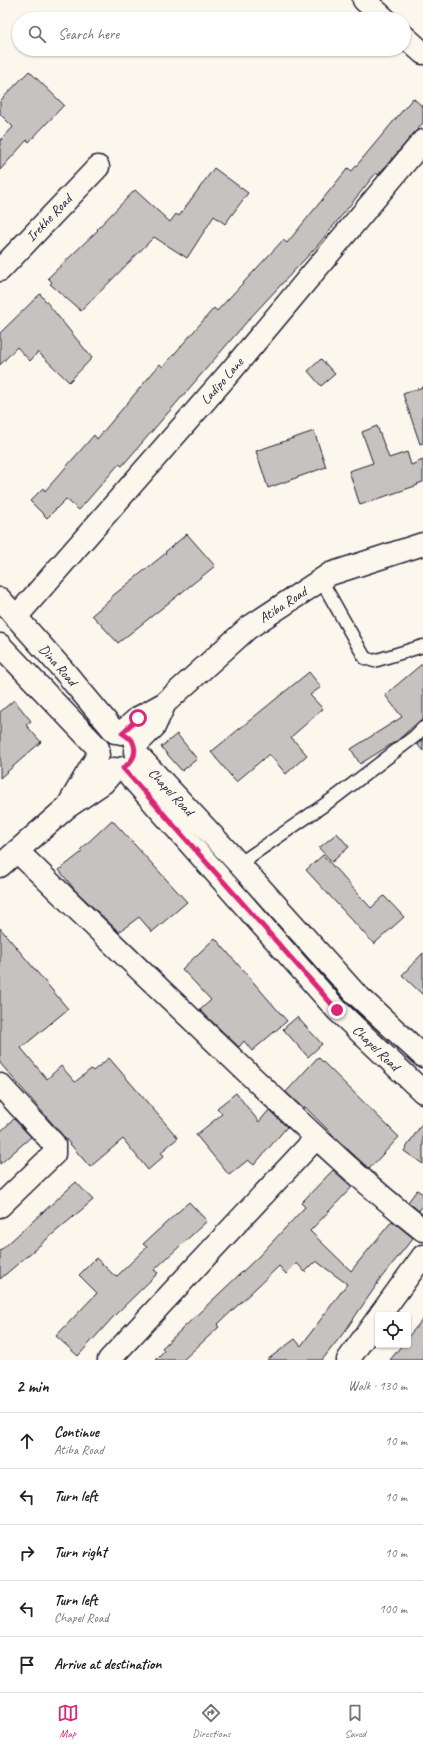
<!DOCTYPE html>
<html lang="en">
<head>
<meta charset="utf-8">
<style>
	:root { --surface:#fff; --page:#f6f6f6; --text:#202124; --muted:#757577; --line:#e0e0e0; --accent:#db2777 }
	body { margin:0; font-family:Caveat,sans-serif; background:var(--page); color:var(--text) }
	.controls { position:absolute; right:12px; bottom:12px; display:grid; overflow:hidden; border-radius:4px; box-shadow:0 1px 3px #0004 }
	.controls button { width:36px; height:36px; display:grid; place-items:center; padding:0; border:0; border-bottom:1px solid var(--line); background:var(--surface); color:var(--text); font:20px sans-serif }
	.stop { position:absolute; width:12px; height:12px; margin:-9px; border:3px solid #db2777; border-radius:50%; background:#fff }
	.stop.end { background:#db2777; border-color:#fff; box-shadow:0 1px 4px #0008 }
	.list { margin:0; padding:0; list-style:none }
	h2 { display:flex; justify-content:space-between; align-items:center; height:52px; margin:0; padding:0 16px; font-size:17px }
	h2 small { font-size:13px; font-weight:400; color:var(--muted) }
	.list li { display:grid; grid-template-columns:26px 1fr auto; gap:12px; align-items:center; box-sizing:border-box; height:56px; padding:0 16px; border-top:1px solid var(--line) }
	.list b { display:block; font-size:15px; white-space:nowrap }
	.list p { margin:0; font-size:13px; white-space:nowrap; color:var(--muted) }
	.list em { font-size:13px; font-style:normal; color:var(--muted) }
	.icon { flex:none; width:22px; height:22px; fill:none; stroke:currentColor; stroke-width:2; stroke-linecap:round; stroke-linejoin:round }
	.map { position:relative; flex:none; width:423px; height:1360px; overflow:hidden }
	.search { position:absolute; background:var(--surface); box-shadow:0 1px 3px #0004; left:12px; right:12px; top:12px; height:44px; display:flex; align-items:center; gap:10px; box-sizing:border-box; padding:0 14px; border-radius:22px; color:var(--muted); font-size:15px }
	.sheet { height:332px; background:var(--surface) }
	nav { display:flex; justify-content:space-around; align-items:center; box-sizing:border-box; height:56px; border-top:1px solid var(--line); background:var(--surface); font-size:11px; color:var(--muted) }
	nav a { display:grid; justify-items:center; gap:2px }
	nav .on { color:var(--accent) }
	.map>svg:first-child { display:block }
	.building { fill:#c6c2c0; stroke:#22223b }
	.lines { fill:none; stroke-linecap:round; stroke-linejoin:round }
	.lane-casing { stroke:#22223b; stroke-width:15 }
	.street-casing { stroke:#22223b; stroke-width:25 }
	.secondary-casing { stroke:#22223b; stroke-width:25 }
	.lane { stroke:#fbf7ec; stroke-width:12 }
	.street { stroke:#fbf7ec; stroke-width:22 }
	.secondary { stroke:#fbf7ec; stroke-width:22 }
	.route { stroke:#db2777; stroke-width:5 }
	.labels { text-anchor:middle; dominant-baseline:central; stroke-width:4; stroke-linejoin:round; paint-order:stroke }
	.street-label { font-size:14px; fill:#22223b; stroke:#fbf7ec }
</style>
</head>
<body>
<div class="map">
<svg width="423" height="1360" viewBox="0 0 423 1360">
	<rect width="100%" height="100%" fill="#fbf7ec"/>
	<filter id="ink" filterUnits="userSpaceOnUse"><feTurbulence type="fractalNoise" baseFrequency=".025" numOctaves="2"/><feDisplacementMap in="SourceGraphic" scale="8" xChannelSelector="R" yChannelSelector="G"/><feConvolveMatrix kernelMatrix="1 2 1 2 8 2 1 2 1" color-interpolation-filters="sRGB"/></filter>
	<g filter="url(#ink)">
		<path class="building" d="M29,71L64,105L29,142L27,140L0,170V141L13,127L0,114V101Z
			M413,98L423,107V123L378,175L376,173L318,245L250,318L122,466L119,464L79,510L66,499L47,518L30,501L43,488L45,491L94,435L97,439L160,364L163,367L214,308L217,311L283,240L287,243L348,168L352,171Z
			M214,168L248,193L225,224L214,216L187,258L154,237L81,311L50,284L52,282L48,278L98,230L97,229L135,190L170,222L176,214L179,216Z
			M40,294L92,358L69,382L38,352L30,361L17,347L0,365V333Z
			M321,359L335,374L321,386L308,371Z
			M423,387V443L420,444L403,394Z
			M377,426L389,458L407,452L411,465L423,460V482L417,484L418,485L360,505L349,471L373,463L362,432Z
			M314,431L326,467L268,488L256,451Z
			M187,534L215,566L118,643L92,615L111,599L110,598L166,553L165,552Z
			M423,663V721L418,722L398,740L360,764L351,749L402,717L385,695Z
			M309,672L321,687L310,695L323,709L291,737L307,755L286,774L269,754L236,782L211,752Z
			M14,700L31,721L26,725L41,742L0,778V712Z
			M177,734L197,759L182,771L161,747Z
			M423,739V751L417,744Z
			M112,820L187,902L152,932L139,917L119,932L75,890L59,870L82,852L80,850Z
			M337,833L349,847L332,862L319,848Z
			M323,855L371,908L384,896L404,917L374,944L306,870Z
			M0,928L68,1009L21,1048L47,1079L61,1066L75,1082L91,1069L93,1071L109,1058L178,1138L161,1152L164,1156L148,1170L123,1139L90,1167L0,1063Z
			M215,938L287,1021L252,1051L244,1041L239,1047L200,1010L211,1000L182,969Z
			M423,953V995L402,975Z
			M297,1017L322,1044L308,1057L283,1029Z
			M318,1057L399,1137L369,1169L338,1140L305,1107L304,1109L286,1092Z
			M236,1093L259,1122L269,1110L287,1127L254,1165L248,1160L229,1175L196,1135L222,1114L217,1108Z
			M14,1119L31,1137L0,1164V1132Z
			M423,1122V1164L404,1151Z
			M333,1170L352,1187L310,1231L351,1271L392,1221L413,1238L377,1283H378L345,1331L322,1360H267L295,1339L301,1346L347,1284L316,1261L305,1272L297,1263L286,1274L279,1266L217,1325L219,1327L183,1360H155L164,1351L162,1348L259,1256L305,1207L301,1203Z
			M76,1182L93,1200L0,1279V1251Z
			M417,1190L423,1194V1205L419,1211L408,1202Z
			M189,1202L207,1221L154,1270L158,1273L115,1315L78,1356L56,1336L97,1293L79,1275L96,1258L116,1277L147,1247L143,1244Z
			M423,1319V1360H390L402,1345H408V1337Z"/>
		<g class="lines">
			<g class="lane-casing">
				<path id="lane" d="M321,580L365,658L374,661L423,646
					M239,864L337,796L414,737L423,728"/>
			</g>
			<g class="street-casing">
				<path id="street" d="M364,0L385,19
					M404,36L423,53
					M0,270L98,167
					M16,617L231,371L423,141
					M17,851C94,926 172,1001 250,1075C306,1128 362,1182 423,1230
					M0,1085L54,1144V1154L0,1206
					M380,1315L423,1256
					M109,1360L316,1138
					M348,1360L378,1318"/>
			</g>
			<g class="secondary-casing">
				<path id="secondary" d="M0,599L64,671L115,732
					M0,645L98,748
					M121,733L138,718L165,703L248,628L330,574L423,544
					M135,746L154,727L165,703
					M135,752L239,864L355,993L423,1056
					M123,768L337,1010L423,1092
					M69,804L98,755
					M0,866L66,808L103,783L115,769"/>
			</g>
			<use href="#lane" class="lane"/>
			<use href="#street" class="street"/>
			<use href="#secondary" class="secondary"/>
		</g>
	</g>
	<g class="lines" filter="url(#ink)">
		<path class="route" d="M138,718L122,733L132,740C138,752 134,761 123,768L337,1010"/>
	</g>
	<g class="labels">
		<g class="street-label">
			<text transform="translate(49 218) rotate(-46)">Irekhe Road</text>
			<text transform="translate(222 381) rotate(-49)">Ladipo Lane</text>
			<text transform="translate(283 605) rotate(-33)">Atiba Road</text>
			<text transform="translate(58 665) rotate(49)">Dina Road</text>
			<text transform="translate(171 792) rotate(47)">Chapel Road</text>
			<text transform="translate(376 1048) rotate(44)">Chapel Road</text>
		</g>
	</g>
</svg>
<div class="controls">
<button><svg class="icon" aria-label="locate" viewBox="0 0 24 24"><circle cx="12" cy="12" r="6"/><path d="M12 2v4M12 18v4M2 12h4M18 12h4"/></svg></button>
</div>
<div class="stop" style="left:138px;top:718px"></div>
<div class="stop end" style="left:337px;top:1010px"></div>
<div class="search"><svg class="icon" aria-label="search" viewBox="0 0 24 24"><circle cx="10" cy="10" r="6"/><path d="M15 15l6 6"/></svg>Search here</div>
</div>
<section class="sheet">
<h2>2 min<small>Walk · 130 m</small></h2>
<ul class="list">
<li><svg class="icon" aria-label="ahead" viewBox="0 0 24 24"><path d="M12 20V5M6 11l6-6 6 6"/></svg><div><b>Continue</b><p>Atiba Road</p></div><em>10 m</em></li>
<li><svg class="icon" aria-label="left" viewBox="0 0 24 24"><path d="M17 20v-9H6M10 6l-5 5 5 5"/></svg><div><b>Turn left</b></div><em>10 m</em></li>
<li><svg class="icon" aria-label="right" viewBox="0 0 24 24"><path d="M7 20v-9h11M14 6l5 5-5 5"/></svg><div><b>Turn right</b></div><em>10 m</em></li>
<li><svg class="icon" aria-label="left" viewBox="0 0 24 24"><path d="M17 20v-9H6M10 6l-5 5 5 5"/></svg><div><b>Turn left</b><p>Chapel Road</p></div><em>100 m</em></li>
<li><svg class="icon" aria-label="arrive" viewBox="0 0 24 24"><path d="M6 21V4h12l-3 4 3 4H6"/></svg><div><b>Arrive at destination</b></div></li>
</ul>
</section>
<nav>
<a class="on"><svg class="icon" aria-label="map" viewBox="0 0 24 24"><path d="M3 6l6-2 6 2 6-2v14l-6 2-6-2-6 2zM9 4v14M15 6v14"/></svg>Map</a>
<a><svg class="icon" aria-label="directions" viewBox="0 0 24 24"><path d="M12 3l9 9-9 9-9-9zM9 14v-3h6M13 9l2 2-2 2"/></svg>Directions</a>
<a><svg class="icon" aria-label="saved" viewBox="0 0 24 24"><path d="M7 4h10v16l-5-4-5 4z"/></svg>Saved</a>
</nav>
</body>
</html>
